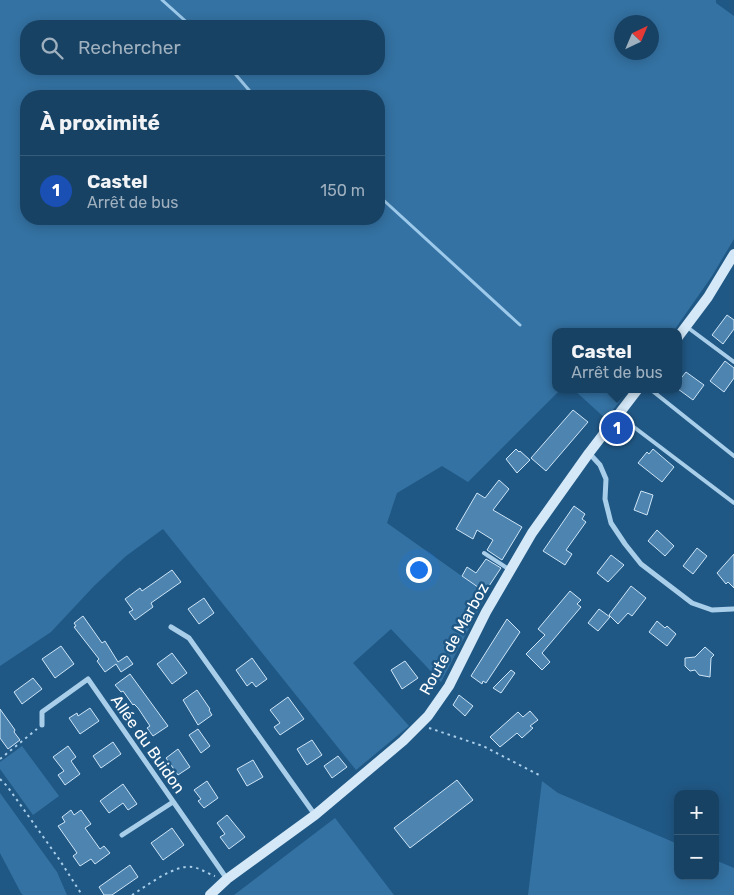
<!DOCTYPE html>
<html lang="fr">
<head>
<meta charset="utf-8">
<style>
	:root { --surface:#184264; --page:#21496a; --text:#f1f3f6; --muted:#9fb0bf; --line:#365b78; --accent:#f7be6a }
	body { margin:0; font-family:Rubik,sans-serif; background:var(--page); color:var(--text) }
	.controls { position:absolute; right:15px; bottom:15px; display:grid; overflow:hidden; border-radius:10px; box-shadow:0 2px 12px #0003 }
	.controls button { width:45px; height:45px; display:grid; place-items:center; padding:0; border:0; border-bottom:1px solid var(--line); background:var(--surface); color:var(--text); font:25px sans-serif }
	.compass { position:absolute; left:614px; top:15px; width:45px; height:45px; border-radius:50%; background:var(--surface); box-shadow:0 2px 12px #0003; rotate:44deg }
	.you { position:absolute; left:418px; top:569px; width:18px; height:18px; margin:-12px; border:4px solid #fff; border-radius:50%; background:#1a73e8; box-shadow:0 0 0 8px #1a73e833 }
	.badge { display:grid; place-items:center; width:32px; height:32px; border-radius:50%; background:var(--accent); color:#fff; font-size:16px; font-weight:700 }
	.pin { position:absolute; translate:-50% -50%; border:2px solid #fff; box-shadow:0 1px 5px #0006 }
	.popup { position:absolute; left:552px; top:328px; width:130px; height:65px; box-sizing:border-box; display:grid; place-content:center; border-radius:10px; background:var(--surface); filter:drop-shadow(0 1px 4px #0005); font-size:16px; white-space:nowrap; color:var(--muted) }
	.popup b { font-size:19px; color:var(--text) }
	.popup::after { content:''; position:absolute; left:50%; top:100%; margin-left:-10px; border:10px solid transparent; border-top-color:var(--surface) }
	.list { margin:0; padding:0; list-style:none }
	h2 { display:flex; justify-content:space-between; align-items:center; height:65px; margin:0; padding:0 20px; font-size:21px }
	h2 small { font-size:16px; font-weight:400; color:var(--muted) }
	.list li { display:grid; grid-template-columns:32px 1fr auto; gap:15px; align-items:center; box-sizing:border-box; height:70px; padding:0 20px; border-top:1px solid var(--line) }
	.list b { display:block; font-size:19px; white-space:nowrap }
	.list p { margin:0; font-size:16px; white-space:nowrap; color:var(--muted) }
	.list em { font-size:16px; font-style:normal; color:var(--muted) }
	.icon { flex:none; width:28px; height:28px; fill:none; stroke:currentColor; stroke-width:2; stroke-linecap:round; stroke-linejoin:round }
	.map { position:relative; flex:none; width:734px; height:895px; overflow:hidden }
	.search { position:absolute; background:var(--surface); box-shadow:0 2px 12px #0003; left:20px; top:20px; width:365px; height:55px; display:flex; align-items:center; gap:12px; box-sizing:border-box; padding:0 18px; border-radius:20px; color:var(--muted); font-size:19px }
	.panel { position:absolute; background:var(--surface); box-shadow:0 2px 12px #0003; left:20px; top:90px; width:365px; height:135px; border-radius:20px }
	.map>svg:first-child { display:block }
	.green { fill:#3472a3; fill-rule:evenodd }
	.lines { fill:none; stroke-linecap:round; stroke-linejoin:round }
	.stream { stroke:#9dcaeb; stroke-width:3 }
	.building { fill:#4d84b0; stroke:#cee5f7 }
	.path { stroke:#a9cee9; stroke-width:2; stroke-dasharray:2.5 4; stroke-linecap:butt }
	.lane { stroke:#a9cee9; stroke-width:4 }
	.street { stroke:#a9cee9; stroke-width:5 }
	.secondary { stroke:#d4e8f7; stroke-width:10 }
	.labels { text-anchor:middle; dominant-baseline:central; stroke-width:5; stroke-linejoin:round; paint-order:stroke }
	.street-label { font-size:16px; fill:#fff; stroke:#205885 }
</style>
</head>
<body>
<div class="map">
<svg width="734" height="895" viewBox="0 0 734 895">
	<rect width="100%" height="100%" fill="#205885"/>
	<path class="green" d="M0,0H716V3L734,16V239L712,276L673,332H556V389H561L468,482L442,466L397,493L387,523L487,594L441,682L391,629L353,663L409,726L356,770L163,529L126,556L94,586L51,632L0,666ZM622,22H652V52H622ZM26,26H379V69H26ZM379,96V219H26V96Z
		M573,389H629L606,419Z
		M22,746L59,796L33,815L0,769V762Z
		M542,781L558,793L678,844V876H715V860L734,868V895H528Z
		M0,793L57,872L67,895H23L21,893L0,853Z
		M335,818L394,895H234Z"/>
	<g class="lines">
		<path class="stream" d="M162,0L191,26
			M231,69L254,96
			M379,196L520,325"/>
	</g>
	<path class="building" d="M727,315L734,320V329L723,344L712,335Z
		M725,361L734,368V378L724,392L710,381Z
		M686,372L704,385L693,400L678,389V382Z
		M573,410L588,422L546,471L531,458Z
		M516,449L519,452L520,451L530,460L517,473L506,459Z
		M653,449L674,467L662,482L638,463L647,452L649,454Z
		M499,480L509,489L493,510L522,527L502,560L487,550L493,540L477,530L473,539L456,529L477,493L485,498Z
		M641,491L653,495L647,515L634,510Z
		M574,506L585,514L582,519L586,522L566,550L572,554L565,565L543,551Z
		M657,530L674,546L665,556L648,541Z
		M697,548L707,556L693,574L683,566Z
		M734,554V588L728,582L726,584L717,573Z
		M611,555L624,565L608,582L597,573Z
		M486,559L501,568L485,592L462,576L467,567L476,573Z
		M172,570L181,582L151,603L153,607L135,620L129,612L133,610L125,599L140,588L142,591Z
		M631,586L646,598L632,616L628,613L618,624L609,615Z
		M570,591L581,600L577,604L581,607L542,653L550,662L542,670L526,654L545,635L538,629Z
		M204,598L214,613L199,624L188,609Z
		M599,609L610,617L598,631L588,623Z
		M83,616L102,643L105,641L118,662L127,656L133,664L121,672L116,664L105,672L97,661L99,659L74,627L76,626L74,623Z
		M507,619L520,632L486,683L483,681L482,684L471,676Z
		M657,621L665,628L667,626L676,634L667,646L649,632Z
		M61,646L74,664L55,678L42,659Z
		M705,647L714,655L711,658L710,677L699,675L695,670L690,671L685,666V658L695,657Z
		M172,653L187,673L172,684L157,664Z
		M252,658L267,679L256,687L252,682L247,686L236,670Z
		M405,661L418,678L402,689L391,670Z
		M511,670L515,673L501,693L493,688Z
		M130,674L168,726L153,736L147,728L150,726L138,708L134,704L133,705L123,691L121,692L115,685Z
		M33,678L42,689L22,704L14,692Z
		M197,690L210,709L209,710L212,715L198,725L183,700Z
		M459,695L473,706L465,716L453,705Z
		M288,697L304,719L280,735L274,727L280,723L270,710Z
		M90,708L99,721L80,734L69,718L77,713L78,716Z
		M0,709L15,730L14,732L20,740L8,749L0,738Z
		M530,711L538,720L530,726L533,728L522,738L517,733L500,747L490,737L518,712L523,717Z
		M198,729L210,746L201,753L189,735Z
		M312,740L322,755L307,765L297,749Z
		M113,742L121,754L101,768L93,756Z
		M68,746L76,757L71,761L80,774L65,785L58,775L64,771L53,757Z
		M178,749L190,767L178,775L166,758Z
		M338,756L347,767L332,778L324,766Z
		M253,760L263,777L247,786L237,769Z
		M457,780L473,800L410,848L394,828Z
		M207,781L218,798L204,808L198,801L201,799L194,790Z
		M123,784L137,804L128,810L123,803L109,813L100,801Z
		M71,810L74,815L81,810L91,824L85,828L100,849L104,846L110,853L95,864L91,859L80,866L73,856L77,853L58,826L65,822L62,817Z
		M227,815L245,837L229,849L220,837L225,834L217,823Z
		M172,828L184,845L163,860L151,843Z
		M130,865L138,877L112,895H104L99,887Z"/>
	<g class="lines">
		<path class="path" d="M429,728L483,746L541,776
			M0,759L37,729
			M0,779L7,786L59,859L82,895
			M132,895C148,885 175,864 193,867C202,869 208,874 215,876"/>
		<path class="lane" d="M687,327L734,362
			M650,389L734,456
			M618,415L734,503
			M484,553L510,570"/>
		<path class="street" d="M589,453L600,465L606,479L605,499L611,523L625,544L641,564L692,603L712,610L733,609
			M171,627L189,638L315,815
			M42,725V712L88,679L227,879
			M122,835L173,802"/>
		<path class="secondary" d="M678,337L708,297L734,254
			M210,895L227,879L315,815L403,741L428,716L449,686L486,612L532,533L589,453L638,389"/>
	</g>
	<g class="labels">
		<g class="street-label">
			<text transform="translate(454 639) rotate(-61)">Route de Marboz</text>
			<text transform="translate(148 744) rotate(55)">Allée du Buidon</text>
		</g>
	</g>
</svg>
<div class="controls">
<button>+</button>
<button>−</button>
</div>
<svg class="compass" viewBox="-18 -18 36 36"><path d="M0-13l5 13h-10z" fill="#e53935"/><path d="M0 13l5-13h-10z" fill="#9fb0bf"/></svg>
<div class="you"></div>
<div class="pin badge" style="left:617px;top:428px;background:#1a4fb4">1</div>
<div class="popup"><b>Castel</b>Arrêt de bus</div>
<div class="search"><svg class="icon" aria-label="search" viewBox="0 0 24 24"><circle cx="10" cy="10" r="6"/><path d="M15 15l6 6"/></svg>Rechercher</div>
<section class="panel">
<h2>À proximité<small></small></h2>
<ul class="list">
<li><span class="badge" style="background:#1a4fb4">1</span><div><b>Castel</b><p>Arrêt de bus</p></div><em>150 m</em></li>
</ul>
</section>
</div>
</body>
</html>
